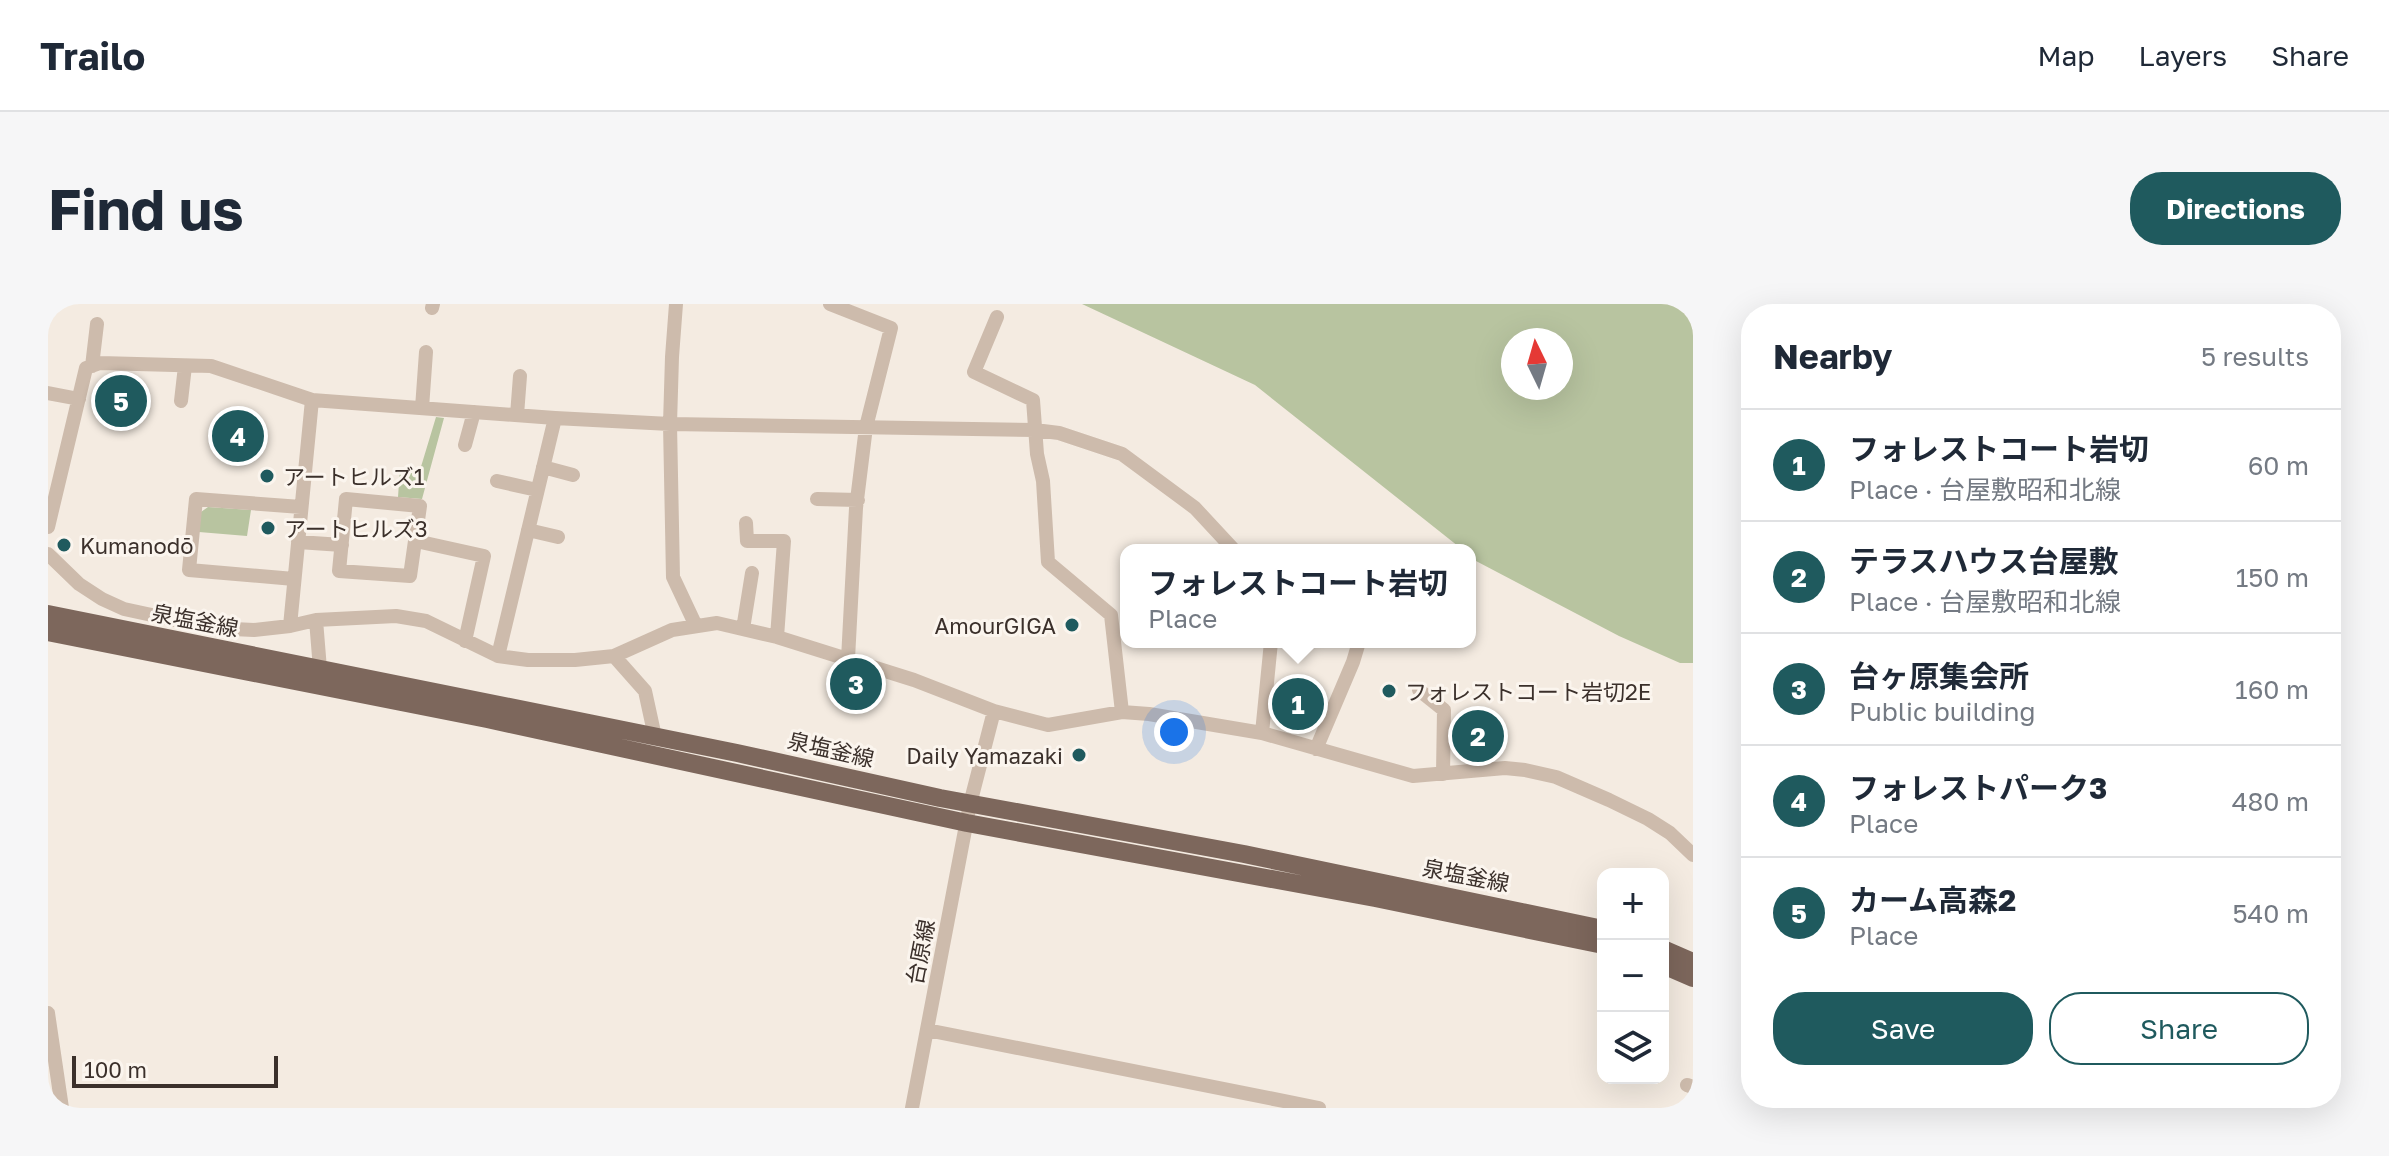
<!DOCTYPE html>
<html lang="en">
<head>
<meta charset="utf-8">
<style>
	:root { --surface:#fff; --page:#f6f6f7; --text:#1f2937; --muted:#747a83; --line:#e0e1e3; --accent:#1f5a5e }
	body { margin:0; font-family:"Golos Text","Noto Sans JP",sans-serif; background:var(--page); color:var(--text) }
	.controls { position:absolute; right:24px; bottom:24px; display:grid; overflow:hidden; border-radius:16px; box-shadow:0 8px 32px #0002 }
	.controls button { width:72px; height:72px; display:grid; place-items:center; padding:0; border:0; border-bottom:2px solid var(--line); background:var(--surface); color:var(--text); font:40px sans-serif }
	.compass { position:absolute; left:1453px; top:24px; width:72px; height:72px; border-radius:50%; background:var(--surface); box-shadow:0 8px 32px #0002; rotate:355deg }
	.scale { position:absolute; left:24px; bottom:20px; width:206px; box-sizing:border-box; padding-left:8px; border:4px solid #3b302b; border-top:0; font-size:22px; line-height:28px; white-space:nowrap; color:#3b302b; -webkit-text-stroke:6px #fbf5ee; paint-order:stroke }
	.you { position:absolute; left:1126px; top:428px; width:28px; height:28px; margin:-20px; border:6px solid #fff; border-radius:50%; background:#1a73e8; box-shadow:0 0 0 12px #1a73e833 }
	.badge { display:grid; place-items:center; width:52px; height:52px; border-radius:50%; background:var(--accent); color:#fff; font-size:26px; font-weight:700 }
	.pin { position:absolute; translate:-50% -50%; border:4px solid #fff; box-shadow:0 2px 8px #0006 }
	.popup { position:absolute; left:1072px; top:240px; width:356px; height:104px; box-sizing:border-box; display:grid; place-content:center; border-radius:16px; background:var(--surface); filter:drop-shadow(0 2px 6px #0005); font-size:26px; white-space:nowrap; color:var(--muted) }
	.popup b { font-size:30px; color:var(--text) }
	.popup::after { content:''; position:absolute; left:50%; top:100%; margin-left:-16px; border:16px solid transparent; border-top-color:var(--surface) }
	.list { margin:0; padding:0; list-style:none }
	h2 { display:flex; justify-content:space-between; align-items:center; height:104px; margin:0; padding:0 32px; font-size:34px }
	h2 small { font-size:26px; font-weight:400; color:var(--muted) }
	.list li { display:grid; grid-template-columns:52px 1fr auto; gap:24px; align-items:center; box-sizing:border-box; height:112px; padding:0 32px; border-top:2px solid var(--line) }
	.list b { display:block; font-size:30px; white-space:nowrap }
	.list p { margin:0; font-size:26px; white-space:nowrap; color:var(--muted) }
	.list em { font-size:26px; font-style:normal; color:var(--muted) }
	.actions { display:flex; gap:16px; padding:24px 32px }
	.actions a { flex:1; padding:18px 0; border:2px solid var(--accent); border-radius:32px; text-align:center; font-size:28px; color:var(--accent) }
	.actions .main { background:var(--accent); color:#fff }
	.icon { flex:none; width:44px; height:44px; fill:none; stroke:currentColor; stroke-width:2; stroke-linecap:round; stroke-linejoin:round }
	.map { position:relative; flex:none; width:1645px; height:804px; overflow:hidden; border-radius:32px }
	header { display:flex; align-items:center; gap:48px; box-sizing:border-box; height:112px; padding:0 40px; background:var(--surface); border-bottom:2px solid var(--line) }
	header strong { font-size:38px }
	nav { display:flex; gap:44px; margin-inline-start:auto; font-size:28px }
	.intro { display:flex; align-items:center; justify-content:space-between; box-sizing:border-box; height:192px; padding:0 48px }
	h1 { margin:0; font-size:56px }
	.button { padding:20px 36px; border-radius:32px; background:var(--accent); color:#fff; font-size:28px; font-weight:700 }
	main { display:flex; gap:48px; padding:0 48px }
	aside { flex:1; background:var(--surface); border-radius:32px; box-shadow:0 8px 32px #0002 }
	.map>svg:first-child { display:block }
	.green { fill:#b8c4a0; fill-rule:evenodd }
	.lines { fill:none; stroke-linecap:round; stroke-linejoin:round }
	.minor { stroke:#cdbbac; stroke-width:14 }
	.major { stroke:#7d675c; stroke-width:18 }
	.poi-dot { fill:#1f5a5e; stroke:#fbf5ee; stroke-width:3 }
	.labels { text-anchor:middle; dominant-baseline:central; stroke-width:6; stroke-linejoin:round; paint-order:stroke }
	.poi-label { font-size:22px; fill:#3b302b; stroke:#fbf5ee; text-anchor:start }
	.street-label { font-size:22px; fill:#3b302b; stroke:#fbf5ee }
</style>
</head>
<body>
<header>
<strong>Trailo</strong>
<nav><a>Map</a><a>Layers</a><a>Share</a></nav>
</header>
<div class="intro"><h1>Find us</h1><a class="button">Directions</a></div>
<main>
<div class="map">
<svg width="1645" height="804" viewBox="0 0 1645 804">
	<rect width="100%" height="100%" fill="#f4ebe1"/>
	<path class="green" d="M1034,0H1645V359H1632L1571,332L1428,257L1422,252V246H1415L1207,81ZM1513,36V84H1465V36Z
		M388,113L396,114L374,195L350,193L352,164L372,166Z
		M160,203L203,206L199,232L151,228L153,208Z"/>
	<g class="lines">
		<path class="minor" d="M628,0L624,53L622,120L625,273L648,322
			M782,0L843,24L818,123L808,204L800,355
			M384,4L385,0
			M949,13L926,68L985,96L989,150L995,177L1000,258L1063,311L1074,408
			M44,62L49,20
			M0,89L31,95
			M133,97L137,62
			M374,104L378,48
			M469,111L472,72
			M417,141L426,108
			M495,163L525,171
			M449,177L489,186
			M298,195L372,202L362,272L291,267Z
			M769,195L810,196
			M698,219L699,237H736L729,333
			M0,223L38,64L52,59L163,62L264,96L507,114L622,120L987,126L1011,129L1074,150L1147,204L1186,246
			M480,226L510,233
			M368,237L436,252L417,337
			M250,238L294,241
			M0,250L31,280L54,295L76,305L164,324L206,326L242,322L268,316L348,312L378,317L450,352L480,356H527L566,352L624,326L669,319L729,333L866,376L946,407L1000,421L1074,408L1101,410L1214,429L1365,472L1457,464L1477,466L1508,473L1561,496L1600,515L1622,529L1645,551
			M246,275L141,266L148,195L253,203
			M268,316L272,365
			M242,322L264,96
			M695,325L704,269
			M450,352L507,114
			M566,352L597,387L607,433
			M1371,386L1396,406L1395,470
			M1214,429L1223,338
			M1268,445L1305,358L1311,338
			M0,709L14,804
			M879,726L1271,804
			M1639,781L1645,783
			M864,804L922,500L946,407"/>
		<path class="major" d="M0,310L689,449L892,494L1196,550L1555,625
			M0,328L439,415L919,519L1327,594L1555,641
			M1615,645L1645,658
			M1615,661L1645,674"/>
	</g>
	<g class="poi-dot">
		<circle cx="219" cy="172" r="8"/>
		<circle cx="220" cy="224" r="8"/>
		<circle cx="16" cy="241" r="8"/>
		<circle cx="1024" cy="321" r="8"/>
		<circle cx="1341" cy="387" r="8"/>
		<circle cx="1031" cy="451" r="8"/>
	</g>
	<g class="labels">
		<g class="poi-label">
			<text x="235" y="172">アートヒルズ1</text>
			<text x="236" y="224">アートヒルズ3</text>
			<text x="32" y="241">Kumanodō</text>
			<text x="1008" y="321" text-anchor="end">AmourGIGA</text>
			<text x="1357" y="387">フォレストコート岩切2E</text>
			<text x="1015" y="451" text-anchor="end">Daily Yamazaki</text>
		</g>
		<g class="street-label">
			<text transform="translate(147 316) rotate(11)">泉塩釜線</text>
			<text transform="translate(783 445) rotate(13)">泉塩釜線</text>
			<text transform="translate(1418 571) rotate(11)">泉塩釜線</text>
			<text transform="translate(872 648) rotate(-79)">台原線</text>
		</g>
	</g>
</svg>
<div class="controls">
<button>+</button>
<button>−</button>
<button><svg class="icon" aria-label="layers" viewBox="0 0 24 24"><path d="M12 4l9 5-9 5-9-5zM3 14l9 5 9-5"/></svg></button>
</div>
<svg class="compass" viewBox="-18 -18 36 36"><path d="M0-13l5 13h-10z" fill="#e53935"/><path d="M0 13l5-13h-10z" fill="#747a83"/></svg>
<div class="scale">100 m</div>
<div class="you"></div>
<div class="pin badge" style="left:1250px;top:400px">1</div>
<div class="popup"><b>フォレストコート岩切</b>Place</div>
<div class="pin badge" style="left:1430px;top:432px">2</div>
<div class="pin badge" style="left:808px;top:380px">3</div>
<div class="pin badge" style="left:190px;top:132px">4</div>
<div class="pin badge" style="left:73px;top:97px">5</div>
</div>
<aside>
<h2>Nearby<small>5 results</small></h2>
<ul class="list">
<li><span class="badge">1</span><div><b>フォレストコート岩切</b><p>Place · 台屋敷昭和北線</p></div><em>60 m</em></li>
<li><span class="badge">2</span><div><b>テラスハウス台屋敷</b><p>Place · 台屋敷昭和北線</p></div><em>150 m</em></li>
<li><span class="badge">3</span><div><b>台ヶ原集会所</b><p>Public building</p></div><em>160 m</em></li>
<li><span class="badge">4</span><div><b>フォレストパーク3</b><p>Place</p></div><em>480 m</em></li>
<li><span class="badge">5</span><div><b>カーム高森2</b><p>Place</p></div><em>540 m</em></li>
</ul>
<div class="actions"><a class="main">Save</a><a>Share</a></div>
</aside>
</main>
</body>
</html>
